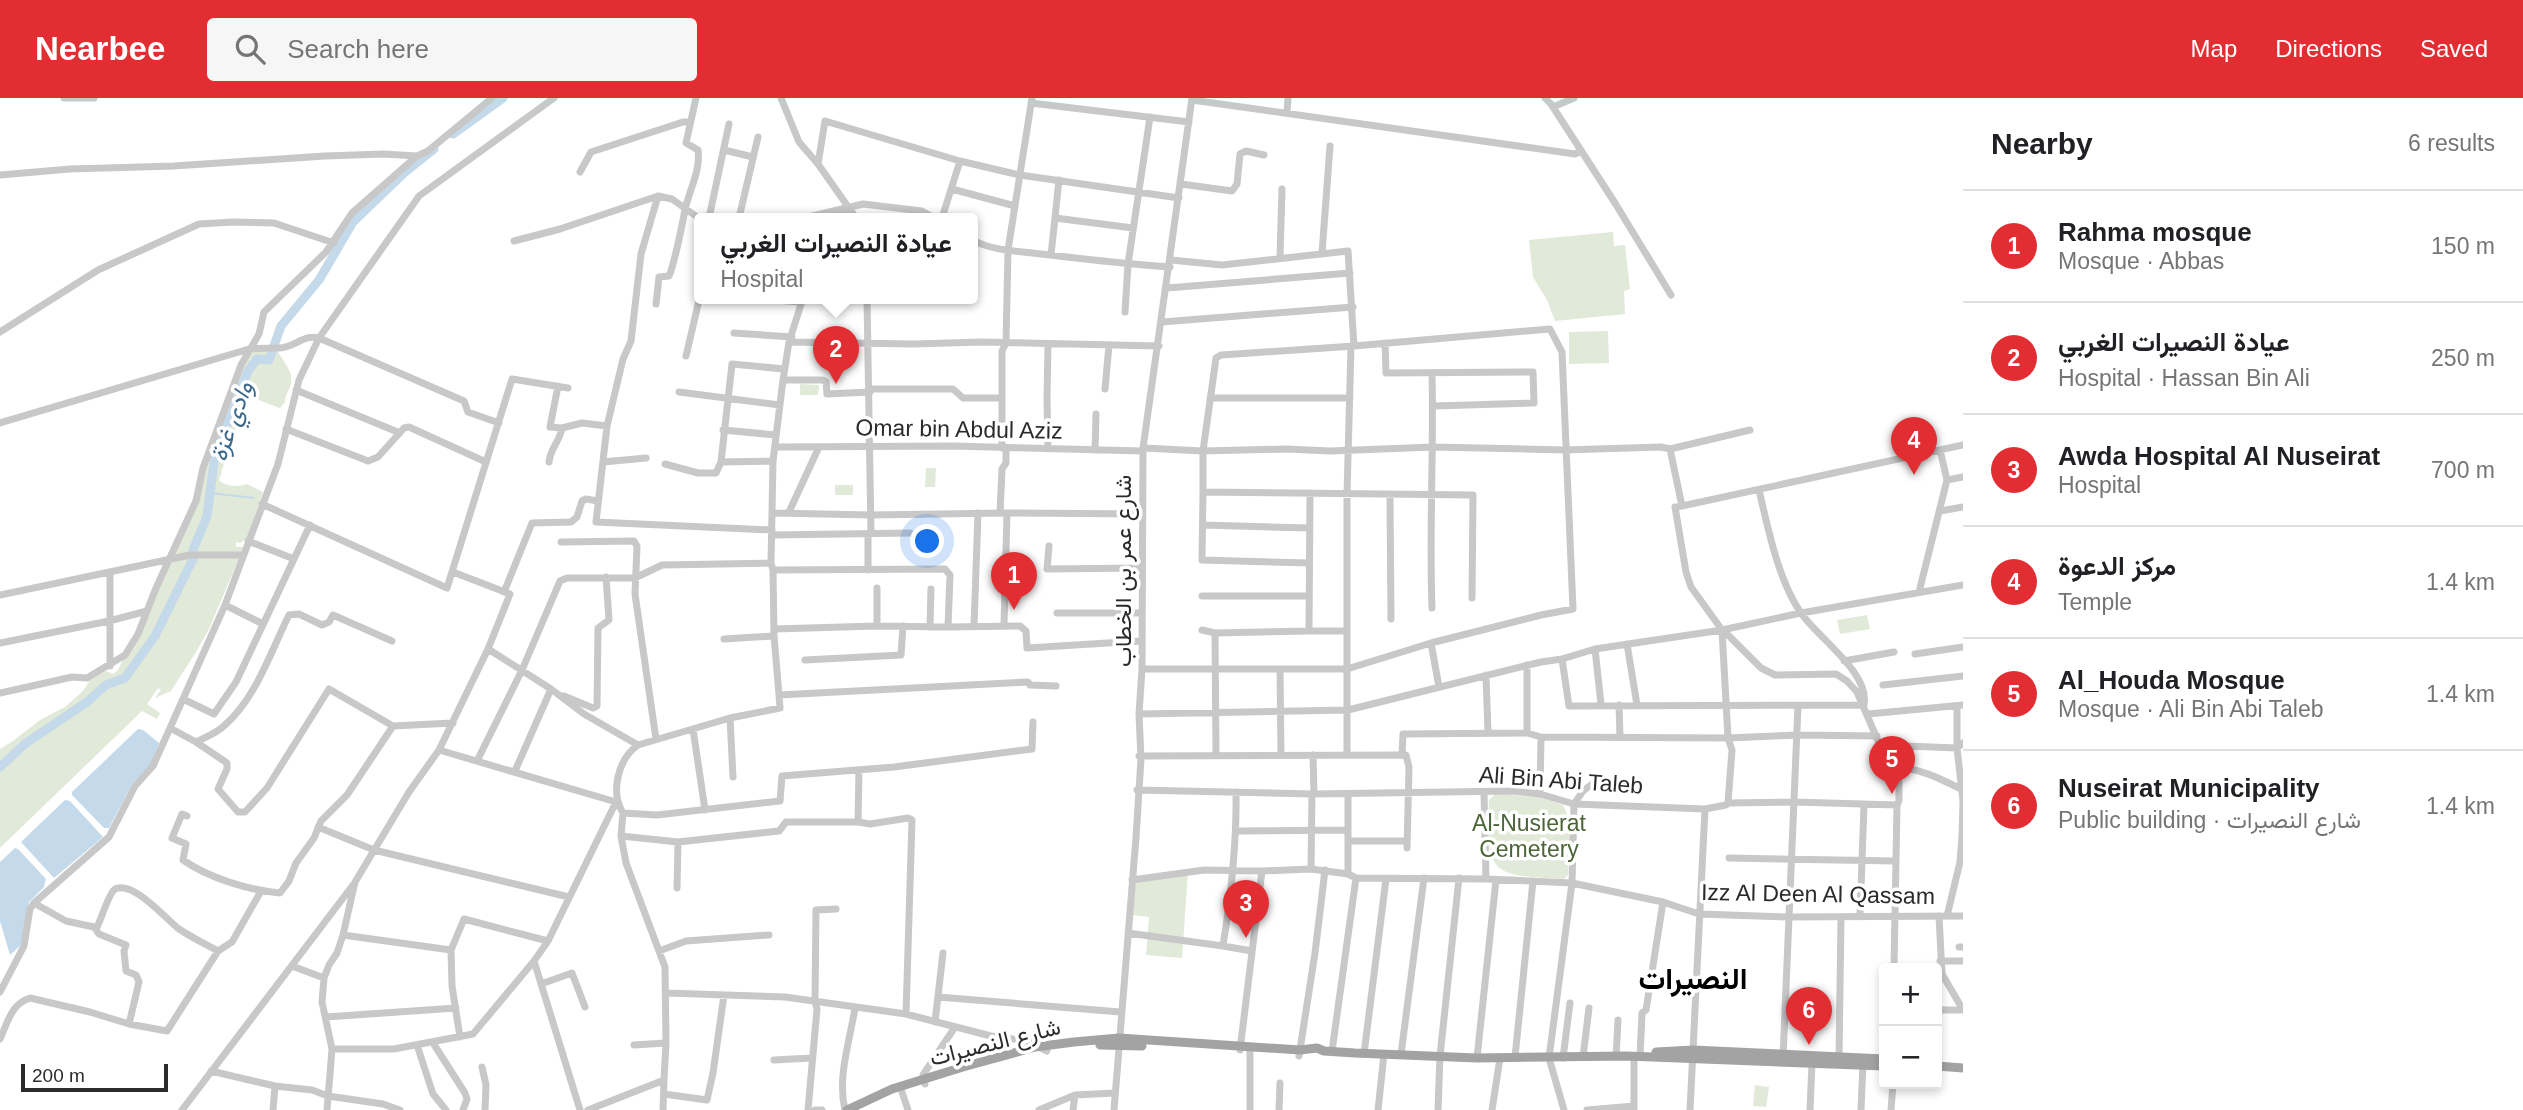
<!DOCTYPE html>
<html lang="en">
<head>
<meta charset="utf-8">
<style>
	:root { --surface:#fff; --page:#f6f6f6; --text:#202124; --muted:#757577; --line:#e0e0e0; --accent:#e22e33 }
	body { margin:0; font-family:Helvetica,Vazirmatn,sans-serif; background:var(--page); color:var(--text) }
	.controls { position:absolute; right:21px; bottom:21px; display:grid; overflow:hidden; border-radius:7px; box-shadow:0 4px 10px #0003 }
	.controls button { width:63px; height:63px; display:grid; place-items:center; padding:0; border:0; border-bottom:2px solid var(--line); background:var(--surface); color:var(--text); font:35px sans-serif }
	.scale { position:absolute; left:21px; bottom:18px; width:147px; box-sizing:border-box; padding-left:7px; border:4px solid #2b2b2b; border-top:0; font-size:19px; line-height:24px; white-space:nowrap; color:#2b2b2b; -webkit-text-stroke:5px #fff; paint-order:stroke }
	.you { position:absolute; left:928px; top:444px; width:24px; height:24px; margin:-18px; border:5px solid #fff; border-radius:50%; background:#1a73e8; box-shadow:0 0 0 10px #1a73e833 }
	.badge { display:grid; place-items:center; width:46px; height:46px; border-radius:50%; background:var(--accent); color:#fff; font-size:23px; font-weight:700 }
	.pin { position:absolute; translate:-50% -58px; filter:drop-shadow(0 2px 4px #0008) }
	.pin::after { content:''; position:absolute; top:37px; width:24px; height:21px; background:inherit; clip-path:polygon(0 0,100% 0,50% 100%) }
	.popup { position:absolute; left:694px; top:115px; width:284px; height:91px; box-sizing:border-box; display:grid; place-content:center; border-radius:7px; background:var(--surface); filter:drop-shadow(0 2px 5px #0005); font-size:23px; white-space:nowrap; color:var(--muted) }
	.popup b { font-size:26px; color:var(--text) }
	.popup::after { content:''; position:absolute; left:50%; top:100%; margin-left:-14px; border:14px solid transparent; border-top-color:var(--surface) }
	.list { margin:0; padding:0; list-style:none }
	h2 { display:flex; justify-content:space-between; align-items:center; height:91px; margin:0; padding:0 28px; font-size:30px }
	h2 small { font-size:23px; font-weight:400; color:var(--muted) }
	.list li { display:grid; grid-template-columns:46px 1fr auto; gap:21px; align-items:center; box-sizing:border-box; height:112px; padding:0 28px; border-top:2px solid var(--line) }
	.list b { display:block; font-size:26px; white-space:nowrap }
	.list p { margin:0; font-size:23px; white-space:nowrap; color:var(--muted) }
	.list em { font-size:23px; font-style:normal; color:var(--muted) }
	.icon { flex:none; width:38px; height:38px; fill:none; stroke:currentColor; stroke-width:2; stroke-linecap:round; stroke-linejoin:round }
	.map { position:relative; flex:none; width:1963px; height:1012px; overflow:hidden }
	header { display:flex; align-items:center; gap:42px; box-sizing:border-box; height:98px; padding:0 35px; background:var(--accent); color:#fff }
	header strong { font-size:33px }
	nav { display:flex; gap:38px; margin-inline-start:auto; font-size:24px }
	.search { width:490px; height:63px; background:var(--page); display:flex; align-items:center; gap:18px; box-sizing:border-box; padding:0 24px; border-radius:7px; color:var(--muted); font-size:26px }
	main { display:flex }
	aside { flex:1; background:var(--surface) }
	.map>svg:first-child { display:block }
	.green { fill:#e1e9d8 }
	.water { fill:#c4d9e9 }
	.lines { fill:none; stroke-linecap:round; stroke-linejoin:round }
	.stream { stroke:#c4d9e9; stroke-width:2 }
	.river { stroke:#c4d9e9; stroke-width:9 }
	.minor { stroke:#c8c8c8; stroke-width:7 }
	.major { stroke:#a3a3a3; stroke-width:9 }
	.labels { text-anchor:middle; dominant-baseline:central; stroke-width:7; stroke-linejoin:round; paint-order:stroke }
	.street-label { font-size:23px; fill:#2b2b2b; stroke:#fff }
	.park-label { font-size:23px; fill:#4c663a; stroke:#fff }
	.water-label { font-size:24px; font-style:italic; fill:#3c688b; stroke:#fff }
	.district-label { font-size:30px; font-weight:bold; fill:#000; stroke:#fff }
</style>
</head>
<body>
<header>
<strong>Nearbee</strong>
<div class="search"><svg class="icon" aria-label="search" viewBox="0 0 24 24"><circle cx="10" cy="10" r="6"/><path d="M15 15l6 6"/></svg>Search here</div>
<nav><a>Map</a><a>Directions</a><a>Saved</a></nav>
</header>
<main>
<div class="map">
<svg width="1963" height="1012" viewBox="0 0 1963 1012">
	<rect width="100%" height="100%" fill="#fff"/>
	<path class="green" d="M1613,134L1614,148L1625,147L1630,191L1624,193L1625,216L1555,223L1547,202L1533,179L1529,142Z
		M1608,233L1609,265L1569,266V234Z
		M277,252C283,263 294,274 291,286C289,293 285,297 285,304L280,310L251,299L247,302L242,321L233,336L219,382C226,389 238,389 247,386L263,394L247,440L240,445L236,444V449H243L241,454H189L173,458L243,269L251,254Z
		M800,286L819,287L818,297H800Z
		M926,370H936L935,389H925Z
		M835,387H853V397H835Z
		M190,459L239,460L209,531L196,554L171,593L155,600L161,592L158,590L147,606L160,615L157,621L142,613L0,750V651L13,643L40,622L65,609L83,593L90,582L106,573L113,576L118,572L170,464Z
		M1867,517L1870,531L1840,536L1837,522Z
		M1495,696L1539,699L1563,707L1571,725L1568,777L1564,781C1491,777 1486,778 1489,702Z
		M1188,773L1182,860L1146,857L1149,819L1133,817L1136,781Z
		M1755,987L1769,989L1766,1009L1753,1008Z"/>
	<path class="water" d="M138,631L143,632L159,645L151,666L132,686L109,730H104L72,697V694Z
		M65,702L70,703L103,739L54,780L21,744Z
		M15,750L18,751L46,781L44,789L29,804L22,846L10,857L0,823V764Z"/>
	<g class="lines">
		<path class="stream" d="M210,395L254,400"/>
		<path class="river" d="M453,36L503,0
			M0,669L26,645L87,604L106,587L125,580L155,538L193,461V452L207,418L215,357L248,273L257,261L269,262L281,228L319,182L353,124L404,75L434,51"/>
		<path class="minor" d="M64,0H94
			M781,0L799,44L818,66L856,120
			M1545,0L1551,6L1615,105L1671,197
			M1192,2L1575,56L1581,53
			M1031,5L1189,24
			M1553,9L1574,0
			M1287,15L1288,0
			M724,52L753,59
			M417,58L428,53L492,0
			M960,63L1020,77L1179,100
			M818,66L825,23L960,63L942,120
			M580,74L591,54L683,24H690
			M0,77L70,71L174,68L325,58L383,56L417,58L352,115L326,154L264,214L259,236L241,267L203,370L196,403L156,490L138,536L125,557L87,580L72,579L0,595
			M1181,86L1232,93L1237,86L1240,56L1246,53L1264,57
			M952,91L1015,108
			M709,120L729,26
			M739,120L758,39
			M804,120L863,106L922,113L934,120
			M842,120L848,109
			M1055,120L1133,130
			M973,142C992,153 1019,153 1041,156C1084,161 1126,166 1170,169
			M514,143L560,131L658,98L672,101L700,121
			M1322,155L1330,48
			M1051,157L1059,82
			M1280,159L1282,91
			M1171,162L1222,167L1348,153L1354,248
			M1167,190L1350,175
			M751,200L801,204
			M867,200L871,436
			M656,206L659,179L669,178L671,173C677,153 681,133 685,112C689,93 701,72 698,52L686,45L696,0
			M1125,214L1128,166L1150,19
			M1162,224L1353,209
			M0,234L98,172L199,126L233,124L274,125L334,145
			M734,235L792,239
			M789,244L913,246L982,244L1159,248
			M1385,245L1386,275L1533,274L1534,305L1433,308
			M1048,246L1047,301L1048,351
			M686,258L700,198
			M783,282H823L826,284L827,296L870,294
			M558,288L550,329L562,330L582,325L607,328L623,261L631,243L641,156L658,98
			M870,291H953L963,300H1002
			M1105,291L1109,247
			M296,292L400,335
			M679,294L780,307
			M1210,300H1350
			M0,325L249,251C260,250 269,250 279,250C294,250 303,236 319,240L464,303L468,314L499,325
			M607,328L596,424L772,432
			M286,331L368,363L378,359L404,330L409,329L486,364
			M723,332L776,337
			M775,349L953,348L1143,353
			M1002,350V253L1006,245L1008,152L1032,0
			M1143,350L1203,353V394L1473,397L1472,500
			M1670,351L1750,332
			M1095,352L1096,316
			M549,364C550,351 560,343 562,330
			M603,364L646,360
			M721,364L732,266L784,271
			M665,366L698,375H716L721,364L773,363
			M1947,382L1963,379
			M1759,392C1768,430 1778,482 1801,515C1817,539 1870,575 1864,606
			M1390,398L1391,521
			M262,406L447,490L512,281L568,290
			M1682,408L1963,347
			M1940,413L1963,409
			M789,414L819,349
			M773,415L871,417L1007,415L1004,527
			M1000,415L1002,371L1006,365V350
			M1007,415L1142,416
			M1203,427L1309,430
			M773,437L910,435
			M248,443L294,461
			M561,444L634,443L637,448L635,496L656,641
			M1049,448L1047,471L1142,470
			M1202,460L1203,394
			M1202,462L1309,465
			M773,472L945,471L950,477L948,529L877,528L774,531
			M868,472V436
			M877,490V528
			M504,494L532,425L571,424L577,419L582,403L586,401L598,403
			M1919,494L1947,382L1940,352
			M0,497L190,457H243
			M1202,498H1309
			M225,507L263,526
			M1432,510C1429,432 1434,353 1432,275
			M1057,515H1141
			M974,528L978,415
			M930,529L931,491
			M948,529L1020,528L1026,533L1027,550L1140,543
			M1202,532L1215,535L1309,533L1310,395
			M1723,532L1761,570L1775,577L1836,576L1847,583L1857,594L1885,659L1899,684V703L1897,707L1894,870
			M1309,533H1346
			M1215,535L1216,657
			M724,541L774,538
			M0,545L109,523L147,513
			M1431,545L1439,589
			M1627,546L1637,607
			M488,551L551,591L584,616L638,647
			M1595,551L1601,606
			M1915,556L1963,549
			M1562,561L1569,608L1864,607
			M805,562L901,557L903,528
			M1844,563L1894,554
			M1527,567V635
			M110,568V474
			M1142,571H1347L1431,545L1541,517L1573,511L1562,254L1550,231L1354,248L1221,257L1216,260L1203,353L1286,351L1330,353L1434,349L1565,352L1661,349L1670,351L1682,408L1675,409L1686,474L1691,489L1722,532L1728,640L1732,652L1728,705
			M1280,571L1281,657
			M1486,577L1488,635
			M1883,587L1963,578
			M779,597L774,538L773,472L771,465L773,363L783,282L789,244L803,200
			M564,598L593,610L597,608L598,530L609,522L606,479
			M183,601L214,616L236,584L310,427
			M1619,607L1620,639
			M1139,616L1348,612L1541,564L1562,561L1595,551L1722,532L1801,515L1963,487
			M1868,616L1963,607
			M730,620L733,679
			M1033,624L1032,651L894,669L782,678L780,703L657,717L623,715C610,694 618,661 638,647L730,620L780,610L779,597L1028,584L1030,587L1056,588
			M170,630L196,644C206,639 217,635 225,627C256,600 271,553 289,517L299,516L322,527L329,524L333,517L392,543
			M693,631L705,712
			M196,644L227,665V671L218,691L238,714H245L267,690L329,591L393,628L453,625
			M1880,647L1957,650L1963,645
			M1313,657L1314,696
			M1347,657V396L1351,248
			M1402,657L1403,636L1527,635L1541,639L1728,640L1798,637L1877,638
			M1139,658L1406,657L1409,669L1407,750
			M478,661L522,572L560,483L567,480H635L662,467L771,465
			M1892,669C1917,669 1939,680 1961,691
			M515,673L551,591
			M1137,692L1312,696L1512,693L1540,696L1574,706L1705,711L1726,707L1728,705L1794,704L1897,707
			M1236,694C1237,747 1231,797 1223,848L1252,853
			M1484,694L1486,781
			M1348,696V776
			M1540,696L1541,639
			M187,718L182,716L172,740L186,746L183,762C209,780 248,792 280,795L289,783L296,765L314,740L321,723L347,697L393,628
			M858,724L870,726L908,720L912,722L906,916
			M318,729L374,752L569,799
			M1237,733L1348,732
			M621,738L678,744L779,733L786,724H858L859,672
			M1348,743H1407
			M1729,760L1896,763
			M1311,771L1312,696
			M1132,782L1204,772L1262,773L1311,771L1348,776L1356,780L1486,781L1572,785L1663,804L1699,816L1789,819L1963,818
			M677,790L678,744
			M34,805L66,823L94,829L99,836L126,847L124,853L126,873L136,877L139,884L129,926
			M1860,818L1864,707
			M1947,818L1960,764L1962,738L1963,703L1957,650V608
			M96,831C101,823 108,796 115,791C133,782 166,821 179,831C191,839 205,846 218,853L232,844L261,793
			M1128,835L1223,848
			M343,837L451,852L464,821L548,843
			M1959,849H1963
			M451,852L452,888L460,939
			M659,853L686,843L769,837
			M534,863L580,1012
			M1940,863H1963
			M292,868L324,880
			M541,886L572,875L585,909
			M0,894L24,848L30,811L34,805L109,739L135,688L153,668L225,507L278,366L299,282L319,240L419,98L554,0
			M666,895L785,899L906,916L991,938L1027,943L1047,953
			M938,899L1120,914
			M1937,912H1963L1942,876L1939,818
			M326,919L456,910
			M935,924L943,855
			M0,941C8,924 11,906 30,900L90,914L129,926L167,933L218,853
			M433,945L465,995L467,1001L463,1012
			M417,947L433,996L446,1012
			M634,947L666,945
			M332,951H394L473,936L534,863L548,843L616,704L439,652
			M1240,952L1262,773
			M1250,953V1012
			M1332,953L1356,780
			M1364,956L1386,781
			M1401,956L1424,780
			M1299,958L1315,855L1325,772
			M1515,959L1533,783
			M1583,959L1589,910
			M1616,959L1618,922
			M1640,959L1642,915L1646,912L1663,804
			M1477,960L1496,782
			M1563,960L1570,905
			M1783,960L1798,608
			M774,962L812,960
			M1839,962L1841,819
			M482,969L486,987L485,1012
			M211,973L275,988L312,992L328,998L383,1006L400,1012
			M925,986L923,977L955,929
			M902,994L908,1012
			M664,996L707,1002L713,975L724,897
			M182,1012L353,787
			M273,1012L275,988
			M327,1012L332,951L322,904L324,880L329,867L337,855L343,837L355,784L409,694L439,652L488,551L510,496L453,474
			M588,1012L664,982L666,945L665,869L626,765L621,738L623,715
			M663,1012L664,982
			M808,1012L817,911L815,904L816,812L836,811
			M815,1012H822
			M845,1012C837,979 850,942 855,910
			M1039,1012L1075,997L1115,995
			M1073,1012L1075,997
			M1114,1012L1136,740L1141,661L1139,616L1142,571L1143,350L1192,0
			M1279,1012L1280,985
			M1378,1012L1384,956
			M1438,1012L1440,958L1459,780
			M1492,1012L1500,960
			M1564,1012L1549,960L1572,785L1574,706L1583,693L1595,684L1639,683
			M1587,1012L1634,1008
			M1634,1012V960
			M1690,1012L1705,711
			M1810,1012L1812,965
			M1861,1012L1863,964
			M1891,1012L1893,986"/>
		<path class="major" d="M1100,947L1142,948
			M1656,954L1693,952L1884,961
			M1937,968L1963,970
			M847,1012L892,991L963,969L1035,949L1074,944L1119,940L1300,952L1317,950L1324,953L1355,955L1477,960L1627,958L1884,968"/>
	</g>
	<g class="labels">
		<g class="street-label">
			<text transform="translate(959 331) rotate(1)">Omar bin Abdul Aziz</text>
			<text transform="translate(1123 473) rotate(-90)">شارع عمر بن الخطاب</text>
			<text transform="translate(1561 682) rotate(4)">Ali Bin Abi Taleb</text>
			<text transform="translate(1818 796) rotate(1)">Izz Al Deen Al Qassam</text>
			<text transform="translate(995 944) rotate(-14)">شارع النصيرات</text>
		</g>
		<g class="park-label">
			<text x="1529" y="725">Al-Nusierat<tspan x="1529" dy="26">Cemetery</tspan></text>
		</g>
		<g class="water-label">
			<text transform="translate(231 323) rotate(-70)">وادي غزة</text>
		</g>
		<g class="district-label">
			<text x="1693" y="880">النصيرات</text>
		</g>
	</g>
</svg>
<div class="controls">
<button>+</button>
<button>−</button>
</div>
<div class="scale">200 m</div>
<div class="you"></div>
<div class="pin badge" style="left:1014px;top:512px">1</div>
<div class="pin badge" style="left:836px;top:286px">2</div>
<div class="popup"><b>عيادة النصيرات الغربي</b>Hospital</div>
<div class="pin badge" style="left:1246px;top:840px">3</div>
<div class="pin badge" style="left:1914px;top:377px">4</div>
<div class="pin badge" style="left:1892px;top:696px">5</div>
<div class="pin badge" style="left:1809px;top:947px">6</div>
</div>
<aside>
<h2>Nearby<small>6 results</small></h2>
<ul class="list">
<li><span class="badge">1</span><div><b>Rahma mosque</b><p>Mosque · Abbas</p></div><em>150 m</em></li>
<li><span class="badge">2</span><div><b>عيادة النصيرات الغربي</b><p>Hospital · Hassan Bin Ali</p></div><em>250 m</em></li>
<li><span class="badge">3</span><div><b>Awda Hospital Al Nuseirat</b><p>Hospital</p></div><em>700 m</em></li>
<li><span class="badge">4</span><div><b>مركز الدعوة</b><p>Temple</p></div><em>1.4 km</em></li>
<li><span class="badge">5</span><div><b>Al_Houda Mosque</b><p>Mosque · Ali Bin Abi Taleb</p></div><em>1.4 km</em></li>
<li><span class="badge">6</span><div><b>Nuseirat Municipality</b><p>Public building · شارع النصيرات</p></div><em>1.4 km</em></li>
</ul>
</aside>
</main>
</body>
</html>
